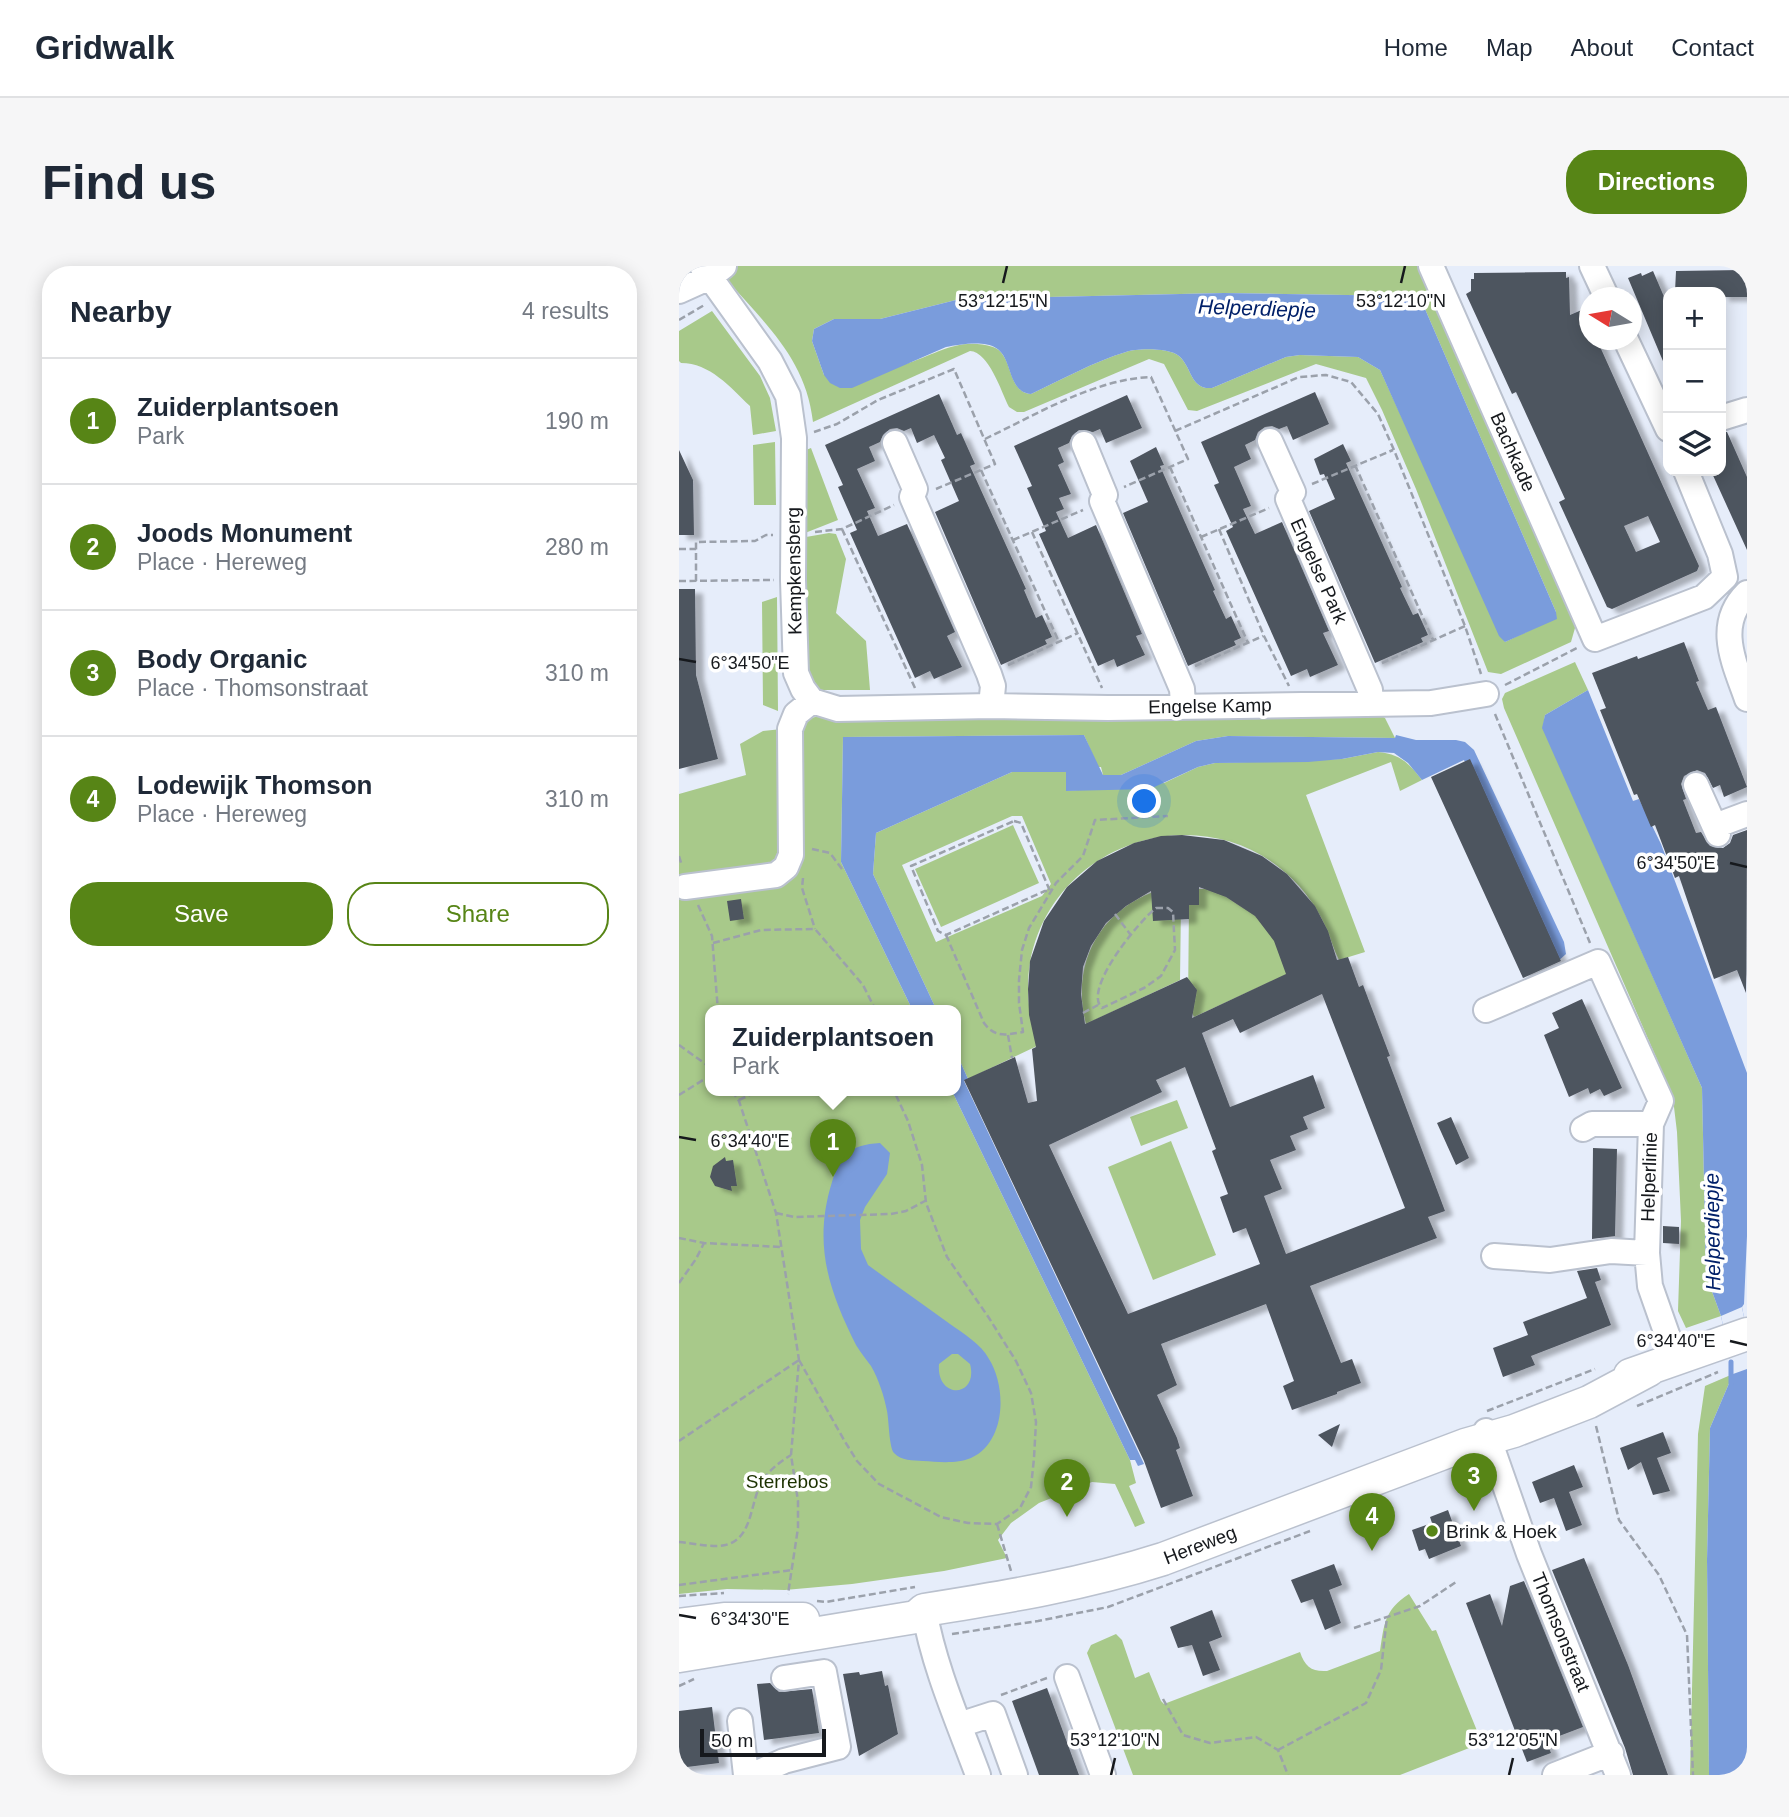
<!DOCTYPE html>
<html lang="en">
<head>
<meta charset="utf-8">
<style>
	:root { --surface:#fff; --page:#f6f6f7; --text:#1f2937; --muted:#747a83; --line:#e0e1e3; --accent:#578516 }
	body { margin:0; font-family:Helvetica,sans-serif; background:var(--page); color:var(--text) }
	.controls { position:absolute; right:21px; top:21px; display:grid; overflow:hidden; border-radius:14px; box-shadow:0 4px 18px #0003 }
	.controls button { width:63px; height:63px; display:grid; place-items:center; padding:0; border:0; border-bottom:2px solid var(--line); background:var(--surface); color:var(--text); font:35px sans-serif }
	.compass { position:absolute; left:900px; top:21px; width:63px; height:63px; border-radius:50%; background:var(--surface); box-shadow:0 4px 18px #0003; rotate:281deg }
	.scale { position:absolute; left:21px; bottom:18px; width:126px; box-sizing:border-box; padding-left:7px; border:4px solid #16191d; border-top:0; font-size:19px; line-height:24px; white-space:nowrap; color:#16191d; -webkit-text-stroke:5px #fff; paint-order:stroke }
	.you { position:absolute; left:466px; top:536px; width:24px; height:24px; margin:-18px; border:5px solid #fff; border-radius:50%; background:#1a73e8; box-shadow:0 0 0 10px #1a73e833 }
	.badge { display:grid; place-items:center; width:46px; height:46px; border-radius:50%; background:var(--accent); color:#fff; font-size:23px; font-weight:700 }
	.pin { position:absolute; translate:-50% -58px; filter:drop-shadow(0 2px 4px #0008) }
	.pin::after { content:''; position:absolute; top:37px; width:24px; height:21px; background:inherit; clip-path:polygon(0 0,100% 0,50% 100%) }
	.popup { position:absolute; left:26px; top:739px; width:256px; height:91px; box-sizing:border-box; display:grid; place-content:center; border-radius:14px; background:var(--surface); filter:drop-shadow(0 2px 5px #0005); font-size:23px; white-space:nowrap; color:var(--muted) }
	.popup b { font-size:26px; color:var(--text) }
	.popup::after { content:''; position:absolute; left:50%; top:100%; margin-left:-14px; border:14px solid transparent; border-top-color:var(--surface) }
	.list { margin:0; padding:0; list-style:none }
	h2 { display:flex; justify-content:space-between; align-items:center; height:91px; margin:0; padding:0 28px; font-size:30px }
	h2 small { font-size:23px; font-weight:400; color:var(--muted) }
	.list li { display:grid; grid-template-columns:46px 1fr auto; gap:21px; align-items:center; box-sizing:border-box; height:126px; padding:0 28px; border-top:2px solid var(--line) }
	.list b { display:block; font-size:26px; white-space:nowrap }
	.list p { margin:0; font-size:23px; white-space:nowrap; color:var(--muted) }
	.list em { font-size:23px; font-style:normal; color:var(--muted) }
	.actions { display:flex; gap:14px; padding:21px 28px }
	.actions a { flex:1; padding:16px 0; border:2px solid var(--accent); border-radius:28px; text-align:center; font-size:24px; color:var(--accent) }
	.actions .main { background:var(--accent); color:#fff }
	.icon { flex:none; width:38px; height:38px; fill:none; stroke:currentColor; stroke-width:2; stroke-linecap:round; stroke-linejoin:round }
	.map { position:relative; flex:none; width:1068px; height:1509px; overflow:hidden; border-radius:28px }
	header { display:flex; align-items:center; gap:42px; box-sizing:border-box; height:98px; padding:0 35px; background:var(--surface); border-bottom:2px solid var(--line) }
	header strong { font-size:33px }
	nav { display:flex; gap:38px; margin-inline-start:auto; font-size:24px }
	.intro { display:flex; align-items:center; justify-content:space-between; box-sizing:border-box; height:168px; padding:0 42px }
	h1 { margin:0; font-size:49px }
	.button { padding:18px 32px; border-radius:28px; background:var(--accent); color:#fff; font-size:24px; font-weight:700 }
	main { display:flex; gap:42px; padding:0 42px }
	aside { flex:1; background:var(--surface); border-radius:28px; box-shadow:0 4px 18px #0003 }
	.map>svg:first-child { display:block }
	.green { fill:#a8c98a; fill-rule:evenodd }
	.water { fill:#7a9cdc; fill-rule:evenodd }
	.pier { fill:#e6edfa }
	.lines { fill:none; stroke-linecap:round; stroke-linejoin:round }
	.stream { stroke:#7a9cdc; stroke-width:5 }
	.building { fill:#4e545e; fill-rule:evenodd; filter:url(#shadow) }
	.minor-casing { stroke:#bac1ce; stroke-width:28 }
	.major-casing { stroke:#bac1ce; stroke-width:35 }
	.path { stroke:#9ba1ab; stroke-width:2.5; stroke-dasharray:7 3.5; stroke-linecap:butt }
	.minor { stroke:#fff; stroke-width:24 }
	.major { stroke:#fff; stroke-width:32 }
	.ticks { fill:none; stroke:#16191d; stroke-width:2.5 }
	.poi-dot { fill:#578516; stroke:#fff; stroke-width:2.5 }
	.labels { text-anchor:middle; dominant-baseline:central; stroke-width:7; stroke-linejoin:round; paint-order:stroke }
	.street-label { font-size:19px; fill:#16191d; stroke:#fff }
	.park-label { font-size:19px; fill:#1c3100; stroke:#fff }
	.poi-label { font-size:19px; fill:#16191d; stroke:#fff; text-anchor:start }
	.water-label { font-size:21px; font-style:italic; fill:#012069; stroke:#fff }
	.ticks-label { font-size:18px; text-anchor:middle; fill:#16191d; stroke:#fff; stroke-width:7; stroke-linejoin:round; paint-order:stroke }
</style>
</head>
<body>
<header>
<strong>Gridwalk</strong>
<nav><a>Home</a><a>Map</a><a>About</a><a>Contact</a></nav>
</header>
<div class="intro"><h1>Find us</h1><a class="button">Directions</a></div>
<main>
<aside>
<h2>Nearby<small>4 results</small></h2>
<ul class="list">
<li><span class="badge">1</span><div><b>Zuiderplantsoen</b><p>Park</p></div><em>190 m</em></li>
<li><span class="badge">2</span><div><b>Joods Monument</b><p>Place · Hereweg</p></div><em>280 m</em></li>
<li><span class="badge">3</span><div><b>Body Organic</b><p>Place · Thomsonstraat</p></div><em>310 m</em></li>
<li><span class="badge">4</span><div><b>Lodewijk Thomson</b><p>Place · Hereweg</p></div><em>310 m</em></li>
</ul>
<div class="actions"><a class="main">Save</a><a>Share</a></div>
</aside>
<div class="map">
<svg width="1068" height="1509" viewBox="0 0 1068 1509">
	<defs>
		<filter id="shadow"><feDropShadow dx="8" dy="4.5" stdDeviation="2" flood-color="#0004"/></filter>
	</defs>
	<rect width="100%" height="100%" fill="#e6edfa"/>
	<path class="green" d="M52,0H741L894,349L896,362L892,376L822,408L809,406L737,223L703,144L687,112L637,98L518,145L509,144L485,98L470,93L345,146H338L330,141C322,125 310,86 291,85L134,156C127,94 88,60 50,16L49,6ZM545,27L729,30L738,34L746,43L877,346V352L826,376L701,104L679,91L621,89L607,91L533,122C511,124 513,101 500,90C490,82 459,82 447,86C416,95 382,114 352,128C327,126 335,88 314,81C280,70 256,89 226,98C200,105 171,105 145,109L133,75L135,63L155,53H201L281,33Z
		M33,45L81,110L91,132L97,165L74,169L71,140C51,121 31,97 2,97L0,95V65Z
		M96,176L97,239H75L74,179Z
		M132,182L159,254L126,267L127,184Z
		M150,267L157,268L167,293L157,347L187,375L191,424H139L126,408L127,271Z
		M98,331L99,445L84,439L83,336Z
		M896,396L909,424L866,449L864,462L1023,822L1027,1009L1042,1050L1007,1062L999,1045L1002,955L998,866L995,841L980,798L825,442L823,433L826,427Z
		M697,447L706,452L716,472L549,470L517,475L442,509H424L422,501H419L405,469L164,471L162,596L234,745H32V825H273L451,1194L457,1217L450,1220L466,1257L456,1261L436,1218L413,1216L360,1237L332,1257L319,1274L328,1292L265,1305L173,1318L106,1324L48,1323L0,1328V528L67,509L61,478L84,465L103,463L136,451Z
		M699,486C721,488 730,497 743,514L721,525L712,496L627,529L686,686L660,694C655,684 652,674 648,664C639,643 626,624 608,608C519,528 372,578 351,697C346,726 351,752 358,780L289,813L277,786L276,745H258L194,608L197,567L333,506H387V525L485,517L519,501L536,497L663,493ZM333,550H343L372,618L363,630L257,676L223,599Z
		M334,559L360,617L262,661L236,603Z
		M520,623H535L585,655L615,705L515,751L509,738L510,639Z
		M474,626L502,639L501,714L407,758C392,701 418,647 474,626Z
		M498,834L509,862L462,880L451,851Z
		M492,875L537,989L474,1014L429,901Z
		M1054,1108L1031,1162L1028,1294L1030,1509H1011L1019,1168L1026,1120Z
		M730,1328L753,1365L757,1364L803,1477L721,1509H454L408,1387L412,1379L437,1368L443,1374L456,1412L470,1406L482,1435L485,1438L621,1386C626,1401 633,1406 648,1405L701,1385C705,1359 705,1344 730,1328Z"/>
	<path class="water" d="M545,27L729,30L739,34L746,43L877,346L878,353L826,376L820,370L701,104L679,91L621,89L607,91L533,122C511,124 513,101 500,90C490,82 459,82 447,86C416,95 382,114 352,128C328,126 334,92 317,82C304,74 280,79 267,81L173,122H161L151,117L145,109L133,75L135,63L155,53H201L281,33Z
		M909,424L954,535L960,533L982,578L1068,807V970L1065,1038L1063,1041L1068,1067V1509H1030L1028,1294L1031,1162L1054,1108L1042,1050L1027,1009L1023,822L863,462L866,449Z
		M405,469L424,509H442L517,475L549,470L716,472L717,469L737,474H777L786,476L795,484L885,676L887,688L877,697L785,494L743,514L729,497L715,487L699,486L663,493L629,496L536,497L519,501L471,523L387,525V506H333L197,567L194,608L258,745H234L162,596L164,471Z
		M277,786L289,813L285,815L465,1198L459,1200L456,1194H451L273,825H276Z
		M201,877L211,887L208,908L186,941L181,954L182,983L189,999C216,1019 244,1038 271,1058C285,1068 302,1078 310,1093C328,1122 327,1176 292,1192C278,1198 259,1196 244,1195C234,1194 222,1195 215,1187C210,1181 210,1155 208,1145C205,1130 200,1114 192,1100C187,1093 182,1087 177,1079C149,1023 134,977 153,916C162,888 171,879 201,877ZM273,1088H279L291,1098C300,1132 257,1134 260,1098Z"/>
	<path class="pier" d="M1063,1041L1068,1067V1103L1054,1108L1042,1050Z"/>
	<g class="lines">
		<path class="stream" d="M1052,1096V1117"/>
	</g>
	<path class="building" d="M1063,4V6H1068V31H1042V26H996L997,5Z
		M974,5L989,40V107L949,12L962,7L963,10Z
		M887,6V12L890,11L891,49L905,43L911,56V74H918L1020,300L1018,305L933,343L928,341L880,236L886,233L837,126L833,128L787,28L792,25V13H795V7ZM969,250L981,276L957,286L945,260Z
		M636,126L650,158L614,174L608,160L600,163L593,160L586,161L579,166L576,174L566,179L572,193L555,201L572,240L564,243L576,268L603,256L650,365L644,367L659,399L631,411L628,403L612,410L547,265L554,261L535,219L540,217L522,176Z
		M260,128L278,169L282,167L296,198L291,200L347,323L345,324L357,352L363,349L373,371L366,374L368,378L322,399L256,246L280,235L262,194L266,192L255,169L238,177L232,162L225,165L218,162L211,163L204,169L201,176L190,181L196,195L178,203L196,242L188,245L199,270L228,258L276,366L268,370L283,401L255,413L251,405L236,412L171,267L178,264L159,221L164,219L146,179Z
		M448,129L463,162L427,177L421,163L414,166L400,164L393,170L390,177L379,182L385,196L379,199L392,228L380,232L385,243L377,246L389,272L417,259L463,368L457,370L466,389L438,401L435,393L419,400L360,268L367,265L348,222L353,220L335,180Z
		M1042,166H1048L1068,211V284L1032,205H1042Z
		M664,178L672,195L667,197L723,321L721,322L734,349L739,347L749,369L742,372L744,376L696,397L630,245L656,233L645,208L641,209L635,193Z
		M477,181L485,199L481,200L536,324L534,325L547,353L552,350L562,372L555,375L557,379L509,400L444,247L469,236L451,195Z
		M0,184L14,214L15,269H0Z
		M0,323H16L17,409L39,493L0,503Z
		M1005,376L1020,415L1017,416L1029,444L1037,441L1068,521L1045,531L1041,519L1034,522L1026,507L1018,504L1005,510L1002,518L1007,533L1004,534L1017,567L1022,566L1031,580L1044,582L1051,577L1054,569L1068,564L1067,727L1058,704L1035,713L1000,610L996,612L976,559L972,561L958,528L955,529L921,444L927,442L913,407L958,390L959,393Z
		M791,493L882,695L844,712L752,511Z
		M503,569L545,574L583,590L608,608L636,640L649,665L658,694L669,691L680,721L684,719L711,790L708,791L766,945L749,951L758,972L631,1020L662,1097L673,1093L682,1117L658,1126V1128L613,1144L604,1120L615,1115L587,1038L482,1078L498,1119L478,1129L498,1172L501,1182L497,1184L514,1230L482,1242L465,1195L285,814L336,791L349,837L358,835L353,783L357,781L350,749L349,723L351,695L365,655L388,621L418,595L455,577L482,570ZM520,621L547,631L576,650L595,675L607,708L513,752L518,724L508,711L406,758L402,728L404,701L412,680L427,657L447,640L472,625L474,655L510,653V639H520ZM643,728L726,942L607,988L585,930L603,923L591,894L617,884L611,870L629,863L624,851L646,842L634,809L551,841L523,767L554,753L561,767ZM506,801L537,883L533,885L549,928L541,931L554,967L567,962L581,998L449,1048L370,879L483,826L477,814Z
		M62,633L65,653L51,655L48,635Z
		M903,733L943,822L925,830L921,823L911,828L909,822L890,831L865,769L880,762L873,747Z
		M772,851L790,892L777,899L758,857Z
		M914,882L938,883L936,970L913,973Z
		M46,891L47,895L54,894L58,920H52L53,925L36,920L31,911L34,900Z
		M984,960L1000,961V978L984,977Z
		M918,1002L922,1014L916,1016L932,1059L852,1090L856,1099L824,1111L814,1082L849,1069L844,1056L908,1032L898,1005Z
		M661,1158L653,1181L639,1169Z
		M984,1166L992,1187L978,1192L991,1225L974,1229L962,1196L949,1204L941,1182Z
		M895,1199L904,1221L890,1226L903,1259L887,1265L875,1232L861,1237L853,1216Z
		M769,1244L782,1280L750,1293L746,1283L740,1285L733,1264L753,1257L751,1251Z
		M905,1292L949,1399L989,1509H954L946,1482L873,1304Z
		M655,1298L663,1319L650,1324L662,1357L646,1364L634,1333L622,1337L612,1314Z
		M845,1315L904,1461L867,1475L872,1487L848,1496L787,1337L811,1328L823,1360L831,1320Z
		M533,1344L543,1371L530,1376L541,1404L524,1410L513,1379L499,1382L491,1361Z
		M203,1405L206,1420L209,1419L219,1468L180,1490L164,1408L180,1406L181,1409Z
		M91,1417L100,1426L133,1423L140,1467L85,1474L78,1418Z
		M368,1422L400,1509H360L333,1435Z
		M33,1441L40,1497L0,1502V1445Z"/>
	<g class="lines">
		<g class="minor-casing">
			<path id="minor" d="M23,0L91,95L109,130L115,172L114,314L117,407L124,423L133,435L159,443L312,440L429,442L752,437L807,428
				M752,0L916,373L1025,331L1046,311L1041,288L1007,205
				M913,0L928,32
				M0,25L31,11L45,0
				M947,74L989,163
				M1042,152L1068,144
				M591,175L614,226L609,233L691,424L692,438
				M216,177L236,223L233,231L310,408L314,420L312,440
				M405,178L426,229L423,235L503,423L504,440
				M1068,327C1036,359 1055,396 1068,433
				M1017,519L1039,568
				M1036,560L1068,548
				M6,621L97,609L107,601L112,589L111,463L117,448L133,435
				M807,744L919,696L982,835L972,858L968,987L971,1020L997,1094
				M904,863L913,858H972
				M815,990L871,994L932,985L968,987
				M807,1165L850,1288L939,1509
				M245,1344C255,1401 279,1455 299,1509
				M388,1411L424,1509
				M61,1455L67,1509
				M280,1459L314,1448L336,1509
				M74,1509L105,1495L159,1481L145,1406L105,1412
				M876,1509L932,1487"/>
		</g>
		<g class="major-casing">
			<path id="major" d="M951,1109L1068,1068
				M0,1359L45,1353H124
				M0,1390L237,1351L245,1344C327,1331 406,1318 484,1293L786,1179L835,1165L910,1136L970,1104"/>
		</g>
		<path class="path" d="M0,54L27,38
			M496,165L620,111L647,109L672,116L699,148L715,184L786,360L802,408
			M135,166L158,158L199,134L275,103L316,198L257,223
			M306,173C356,149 416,113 472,111L509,193L445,221
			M676,199L754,374
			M491,201L569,377
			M302,204L380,376
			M633,218L714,184
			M163,263L236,422
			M540,263L585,370L610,420
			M136,266L163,263L215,239
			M353,266L423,422
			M522,271L590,242
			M334,274L404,244
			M0,283H17
			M0,315L95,314
			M17,315V276L76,275L87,269H94
			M703,397L786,360
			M329,399L399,367
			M516,400L584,370
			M826,419L898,382
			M816,448L911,677
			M335,555L342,557L371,625H366L267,669L259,665L232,600Z
			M133,583L151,587L163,603
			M0,590L3,600
			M124,612L123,622L136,663
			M19,639L33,670L39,745
			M477,642H489L494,646L496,684L482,710L465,722L423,742C403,724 460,655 477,642Z
			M436,648L451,668
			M267,669L305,757C316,772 327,769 344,766L340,737V714L343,684L350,662L377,617L404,590L416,554L489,550
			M34,677L82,664L136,663L184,719L197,745
			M404,747L419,739
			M329,769L333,792
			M0,779L32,802
			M53,825L60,835L97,947L120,1094L112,1189L119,1235V1262L109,1328
			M0,829L32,809
			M60,834L79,825
			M97,947L115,951L212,948L227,945L246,935
			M0,972L25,977L102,981
			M0,1017L17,993L25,977
			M120,1094L165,1174L178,1195L200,1218L262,1251L289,1257L318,1258L341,1242L352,1221L355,1192L357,1156L352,1127L337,1095L310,1052L268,991L247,937L243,899L229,855L215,825
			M958,1140L1039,1106
			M808,1145L916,1103
			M917,1160L940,1254L980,1309L1008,1369L1014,1509
			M0,1175L120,1094
			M318,1258L332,1305
			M0,1276C12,1277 25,1280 38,1280C73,1279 70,1243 81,1219C88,1206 99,1197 112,1189
			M0,1319L113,1304
			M0,1330L45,1327
			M138,1335L147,1336L236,1321
			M675,1362L741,1340L777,1316
			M273,1368L359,1355L429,1341L631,1265
			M0,1420L15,1413
			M322,1429L368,1412
			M484,1433L504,1469L531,1477L577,1471L599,1484L609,1509
			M599,1484L687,1437L702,1404L708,1351"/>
		<use href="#minor" class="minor"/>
		<use href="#major" class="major"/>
	</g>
	<path class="ticks" d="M324,17L328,0M722,17L726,0M0,393L17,396M1051,597L1068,601M0,871L17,874M1051,1075L1068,1079M0,1349L17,1352M432,1509L436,1492M830,1509L834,1492"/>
	<circle class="poi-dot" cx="753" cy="1265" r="7"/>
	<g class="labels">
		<g class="street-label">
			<text transform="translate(834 186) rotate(66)">Bachkade</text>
			<text transform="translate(115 305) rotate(-91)">Kempkensberg</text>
			<text transform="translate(640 305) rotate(66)">Engelse Park</text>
			<text transform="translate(531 440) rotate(-1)">Engelse Kamp</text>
			<text transform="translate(970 911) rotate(-88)">Helperlinie</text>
			<text transform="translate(521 1279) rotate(-21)">Hereweg</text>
			<text transform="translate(882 1366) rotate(68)">Thomsonstraat</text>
		</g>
		<g class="park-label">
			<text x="108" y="1215">Sterrebos</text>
		</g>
		<g class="poi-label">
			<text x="767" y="1265">Brink &amp; Hoek</text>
		</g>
		<g class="water-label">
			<text transform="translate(578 42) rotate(2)">Helperdiepje</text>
			<text transform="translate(1033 966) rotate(-91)">Helperdiepje</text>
		</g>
	</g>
	<g class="ticks-label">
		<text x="324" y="41">53°12'15"N</text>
		<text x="722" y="41">53°12'10"N</text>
		<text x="71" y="403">6°34'50"E</text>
		<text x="997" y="603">6°34'50"E</text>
		<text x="71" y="881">6°34'40"E</text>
		<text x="997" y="1081">6°34'40"E</text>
		<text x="71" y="1359">6°34'30"E</text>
		<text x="436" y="1480">53°12'10"N</text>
		<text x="834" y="1480">53°12'05"N</text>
	</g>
</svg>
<div class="controls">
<button>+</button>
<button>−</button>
<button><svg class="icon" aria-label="layers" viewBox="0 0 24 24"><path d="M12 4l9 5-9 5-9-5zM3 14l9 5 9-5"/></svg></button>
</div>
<svg class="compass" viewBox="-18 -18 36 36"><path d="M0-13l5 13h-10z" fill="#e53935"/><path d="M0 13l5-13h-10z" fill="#747a83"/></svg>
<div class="scale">50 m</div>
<div class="you"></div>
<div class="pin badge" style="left:154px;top:911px">1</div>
<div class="popup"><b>Zuiderplantsoen</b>Park</div>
<div class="pin badge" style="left:388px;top:1251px">2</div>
<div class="pin badge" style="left:795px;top:1245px">3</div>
<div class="pin badge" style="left:693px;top:1285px">4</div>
</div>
</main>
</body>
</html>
